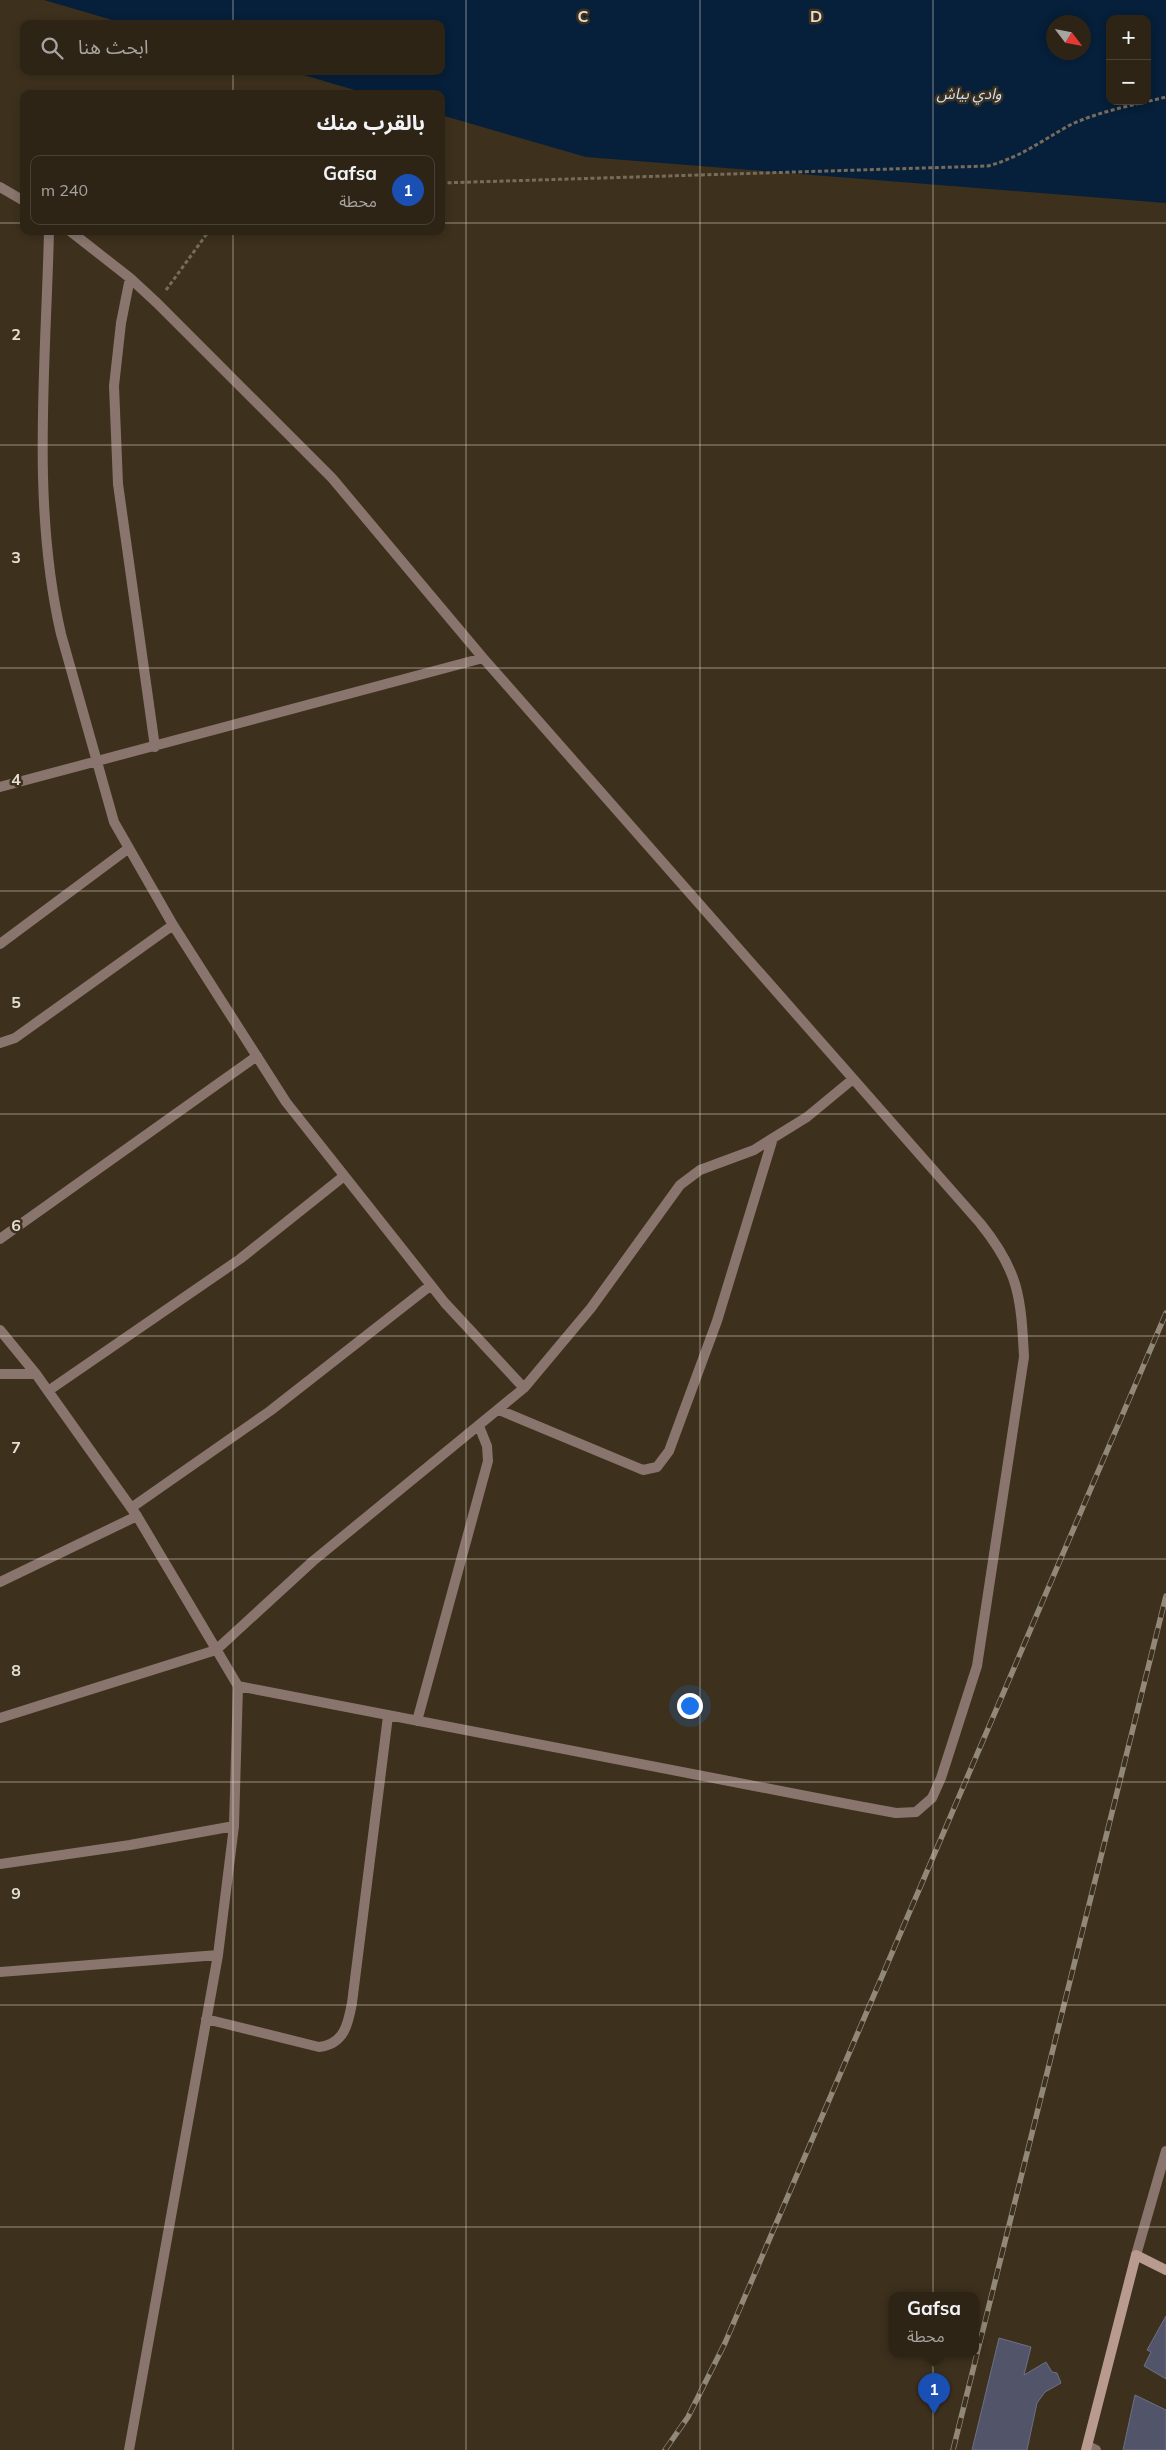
<!DOCTYPE html>
<html lang="ar">
<head>
<meta charset="utf-8">
<style>
	:root { --surface:#2e2416; --page:#3a3023; --text:#f1f3f6; --muted:#a7a4a1; --line:#494135; --accent:#fb87e6 }
	body { margin:0; font-family:Mulish,"Noto Sans Arabic",sans-serif; background:var(--page); color:var(--text); direction:rtl }
	.controls { position:absolute; right:15px; top:15px; display:grid; overflow:hidden; border-radius:10px; box-shadow:0 2px 8px #0003 }
	.controls button { width:45px; height:45px; display:grid; place-items:center; padding:0; border:0; border-bottom:1px solid var(--line); background:var(--surface); color:var(--text); font:25px sans-serif }
	.compass { position:absolute; left:1046px; top:15px; width:45px; height:45px; border-radius:50%; background:var(--surface); box-shadow:0 2px 8px #0003; rotate:122deg }
	.you { position:absolute; left:689px; top:1705px; width:18px; height:18px; margin:-12px; border:4px solid #fff; border-radius:50%; background:#1a73e8; box-shadow:0 0 0 8px #1a73e833 }
	.badge { display:grid; place-items:center; width:32px; height:32px; border-radius:50%; background:var(--accent); color:#fff; font-size:16px; font-weight:700 }
	.pin { position:absolute; translate:-50% -41px; filter:drop-shadow(0 1px 2px #0008) }
	.pin::after { content:''; position:absolute; top:26px; width:18px; height:15px; background:inherit; clip-path:polygon(0 0,100% 0,50% 100%) }
	.popup { position:absolute; left:889px; top:2292px; width:90px; height:65px; box-sizing:border-box; display:grid; place-content:center; border-radius:10px; background:var(--surface); filter:drop-shadow(0 1px 4px #0005); font-size:16px; white-space:nowrap; color:var(--muted) }
	.popup b { font-size:19px; color:var(--text) }
	.popup::after { content:''; position:absolute; left:50%; top:100%; margin-left:-10px; border:10px solid transparent; border-top-color:var(--surface) }
	.list { margin:0; padding:0; list-style:none }
	h2 { display:flex; justify-content:space-between; align-items:center; height:65px; margin:0; padding:0 20px; font-size:21px }
	h2 small { font-size:16px; font-weight:400; color:var(--muted) }
	.list li { display:grid; grid-template-columns:32px 1fr auto; gap:15px; align-items:center; box-sizing:border-box; height:70px; margin:0 10px 10px; padding:0 10px; border:1px solid var(--line); border-radius:10px }
	.list b { display:block; font-size:19px; white-space:nowrap }
	.list p { margin:0; font-size:16px; white-space:nowrap; color:var(--muted) }
	.list em { font-size:16px; font-style:normal; color:var(--muted) }
	.icon { flex:none; width:28px; height:28px; fill:none; stroke:currentColor; stroke-width:2; stroke-linecap:round; stroke-linejoin:round }
	.map { position:relative; flex:none; width:1166px; height:2450px; overflow:hidden; direction:ltr }
	.search { position:absolute; background:var(--surface); box-shadow:0 2px 8px #0003; left:20px; top:20px; width:425px; height:55px; display:flex; align-items:center; gap:12px; box-sizing:border-box; padding:0 18px; border-radius:10px; color:var(--muted); font-size:19px }
	.panel { position:absolute; background:var(--surface); box-shadow:0 2px 8px #0003; left:20px; top:90px; width:425px; height:145px; border-radius:10px; direction:rtl }
	.map>svg:first-child { display:block }
	.water { fill:#061f3a; fill-rule:evenodd }
	.building { fill:#52546a; stroke:#6d6f86 }
	.lines { fill:none; stroke-linecap:round; stroke-linejoin:round }
	.path { stroke:#776c5b; stroke-width:3; stroke-dasharray:4 2.5; stroke-linecap:butt }
	.lane { stroke:#89756d; stroke-width:10 }
	.street { stroke:#89756d; stroke-width:10 }
	.secondary { stroke:#b99a8e; stroke-width:10 }
	.rail-casing { stroke:#928879; stroke-width:5.5 }
	.rail { stroke:#3d301d; stroke-width:4; stroke-dasharray:11; stroke-linecap:butt }
	.grid { fill:none; stroke:#e5ded2; stroke-width:1; stroke-opacity:0.55 }
	.labels { text-anchor:middle; dominant-baseline:central; stroke-width:5; stroke-linejoin:round; paint-order:stroke }
	.water-label { font-size:15px; font-style:italic; fill:#cee0f6; stroke:#3d301d }
	.grid-label { font-size:16px; text-anchor:middle; font-weight:bold; fill:#e5ded2; stroke:#3d301d; stroke-width:5; stroke-linejoin:round; paint-order:stroke }
</style>
</head>
<body>
<div class="map">
<svg width="1166" height="2450" viewBox="0 0 1166 2450">
	<rect width="100%" height="100%" fill="#3d301d"/>
	<path class="water" d="M44,0H1166V203L586,157L441,115V94H368L290,71H441V24H126ZM1110,19H1147V101H1110ZM1054,22H1084V52H1054Z"/>
	<path class="building" d="M1166,2316V2379L1144,2366L1151,2352L1147,2350Z
		M999,2338L1031,2347L1024,2375L1046,2362L1052,2372L1057,2373L1061,2383L1045,2392L1037,2403L1027,2450H972Z
		M1135,2395L1166,2410V2450H1123Z"/>
	<g class="lines">
		<path class="path" d="M441,183L988,166C1021,157 1041,141 1070,125C1100,111 1134,105 1166,97
			M166,290L209,231"/>
		<path class="lane" d="M1136,2255L1166,2151"/>
		<path class="street" d="M0,187L24,201
			M70,231L130,278L157,303L332,478L483,658L980,1223C1019,1271 1021,1297 1024,1357L977,1666L941,1778L932,1798L916,1812L896,1813L858,1806L238,1686
			M130,278L121,323L114,386L118,484L155,747
			M0,787L483,658
			M0,944L129,848
			M0,1043L15,1038L173,925
			M0,1239L257,1056
			M0,1330L36,1374
			M0,1374H36L48,1391L137,1516L238,1686L234,1826L218,1955L129,2450
			M524,1388L591,1308L680,1185L700,1170L754,1150L773,1138L807,1117L853,1079
			M48,1391L240,1259L344,1176
			M499,1410L643,1470L657,1467L669,1451L717,1321L773,1138
			M131,1508L270,1411L431,1285
			M0,1582L137,1516
			M0,1718L216,1650L313,1561L524,1388L445,1303L286,1102L173,925L114,822L61,634C31,505 46,363 49,231
			M417,1721L488,1461L487,1446L479,1426
			M0,1864L130,1845L234,1826
			M0,1972L218,1955
			M206,2019L319,2047C344,2044 348,2025 352,2003L388,1716
			M1088,2446L1096,2450"/>
		<path class="secondary" d="M1086,2450L1136,2255L1166,2270"/>
		<g class="rail-casing">
			<path id="rail" d="M665,2450L688,2417L725,2343L1166,1313
				M953,2450L1166,1596"/>
		</g>
		<use href="#rail" class="rail"/>
	</g>
	<path class="grid" d="M233,0V24M466,0V2450M700,0V2450M933,0V2450M233,71V94M0,223H24M441,223H1166M233,231V2450M0,445H1166M0,668H1166M0,891H1166M0,1114H1166M0,1336H1166M0,1559H1166M0,1782H1166M0,2005H1166M0,2227H1166"/>
	<g class="labels">
		<g class="water-label">
			<text x="969" y="93">وادي بياش</text>
		</g>
	</g>
	<g class="grid-label">
		<text x="583" y="22">C</text>
		<text x="816" y="22">D</text>
		<text x="16" y="340">2</text>
		<text x="16" y="563">3</text>
		<text x="16" y="785">4</text>
		<text x="16" y="1008">5</text>
		<text x="16" y="1231">6</text>
		<text x="16" y="1453">7</text>
		<text x="16" y="1676">8</text>
		<text x="16" y="1899">9</text>
	</g>
</svg>
<div class="controls">
<button>+</button>
<button>−</button>
</div>
<svg class="compass" viewBox="-18 -18 36 36"><path d="M0-13l5 13h-10z" fill="#e53935"/><path d="M0 13l5-13h-10z" fill="#a7a4a1"/></svg>
<div class="you"></div>
<div class="pin badge" style="left:934px;top:2414px;background:#1a4fb4">1</div>
<div class="popup"><b>Gafsa</b>محطة</div>
<div class="search"><svg class="icon" aria-label="search" viewBox="0 0 24 24"><circle cx="10" cy="10" r="6"/><path d="M15 15l6 6"/></svg>ابحث هنا</div>
<section class="panel">
<h2>بالقرب منك<small></small></h2>
<ul class="list">
<li><span class="badge" style="background:#1a4fb4">1</span><div><b>Gafsa</b><p>محطة</p></div><em>240 m</em></li>
</ul>
</section>
</div>
</body>
</html>
